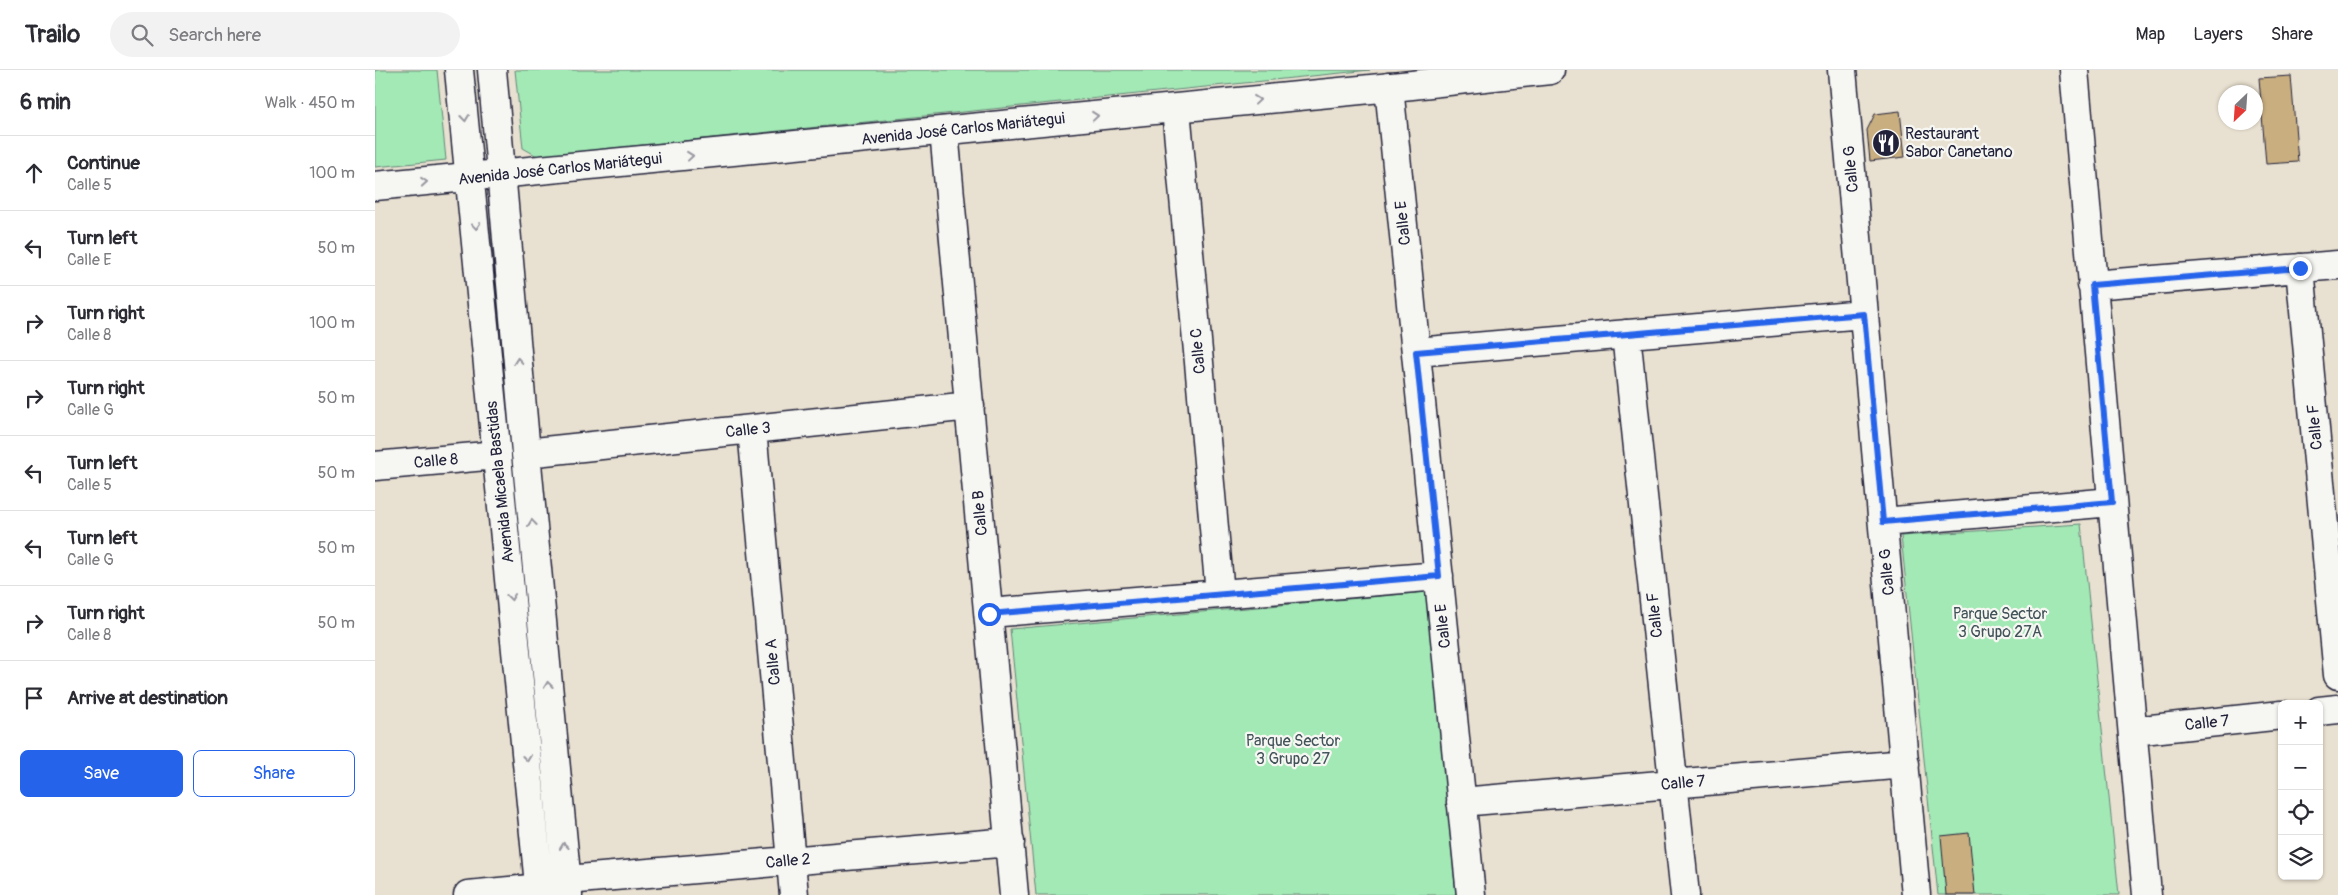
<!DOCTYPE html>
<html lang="en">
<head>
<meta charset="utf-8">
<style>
	:root { --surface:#fff; --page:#f2f2f3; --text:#2b2b33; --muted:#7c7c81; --line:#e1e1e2; --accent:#2563eb }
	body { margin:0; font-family:Pangolin,sans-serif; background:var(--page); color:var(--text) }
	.controls { position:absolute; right:15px; bottom:15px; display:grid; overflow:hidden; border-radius:8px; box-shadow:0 1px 4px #0004 }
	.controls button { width:45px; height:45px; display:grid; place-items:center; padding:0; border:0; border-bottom:1px solid var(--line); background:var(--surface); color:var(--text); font:25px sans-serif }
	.compass { position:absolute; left:1843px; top:15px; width:45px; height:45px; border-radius:50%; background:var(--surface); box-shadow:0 1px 4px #0004; rotate:205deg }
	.stop { position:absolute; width:15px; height:15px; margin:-11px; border:4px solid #2563eb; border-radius:50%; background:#fff }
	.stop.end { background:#2563eb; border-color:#fff; box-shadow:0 1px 5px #0008 }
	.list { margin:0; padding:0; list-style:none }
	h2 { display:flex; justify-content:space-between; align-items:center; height:65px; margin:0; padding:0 20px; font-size:21px }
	h2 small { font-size:16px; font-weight:400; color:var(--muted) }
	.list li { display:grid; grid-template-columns:32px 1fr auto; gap:15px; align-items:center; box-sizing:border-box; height:75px; padding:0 20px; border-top:1px solid var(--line) }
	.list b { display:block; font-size:19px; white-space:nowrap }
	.list p { margin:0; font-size:16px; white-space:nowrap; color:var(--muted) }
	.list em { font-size:16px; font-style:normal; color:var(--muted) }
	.actions { display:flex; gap:10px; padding:15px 20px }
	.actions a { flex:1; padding:11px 0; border:1px solid var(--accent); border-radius:8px; text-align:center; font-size:18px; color:var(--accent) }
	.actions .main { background:var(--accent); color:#fff }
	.icon { flex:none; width:28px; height:28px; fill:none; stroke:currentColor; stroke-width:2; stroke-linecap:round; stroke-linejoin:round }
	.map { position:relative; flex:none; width:1963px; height:825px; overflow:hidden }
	header { display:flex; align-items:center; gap:30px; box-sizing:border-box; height:70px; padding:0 25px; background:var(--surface); border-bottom:1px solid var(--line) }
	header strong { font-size:24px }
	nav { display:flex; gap:28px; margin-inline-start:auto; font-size:18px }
	.search { width:350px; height:45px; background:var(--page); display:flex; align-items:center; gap:12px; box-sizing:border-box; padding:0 18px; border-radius:28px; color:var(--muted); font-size:19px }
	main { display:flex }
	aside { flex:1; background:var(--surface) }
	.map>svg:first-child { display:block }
	.green { fill:#a3e9b5; stroke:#628678 }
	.building { fill:#c9ae7f; stroke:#22223b }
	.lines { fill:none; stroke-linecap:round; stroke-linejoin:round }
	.street-casing { stroke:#22223b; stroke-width:31 }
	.secondary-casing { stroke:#22223b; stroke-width:31 }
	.street { stroke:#f6f6f2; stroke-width:28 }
	.secondary { stroke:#f6f6f2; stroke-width:28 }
	.oneway { stroke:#9797a0 }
	.route { stroke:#2563eb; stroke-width:6 }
	.labels { text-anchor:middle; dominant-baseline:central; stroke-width:4.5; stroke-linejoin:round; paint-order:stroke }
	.street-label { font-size:16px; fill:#22223b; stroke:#f6f6f2 }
	.poi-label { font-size:16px; fill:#22223b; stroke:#f6f6f2; text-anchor:start }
	.park-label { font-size:16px; fill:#42545a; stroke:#f6f6f2 }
</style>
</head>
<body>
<header>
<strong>Trailo</strong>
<div class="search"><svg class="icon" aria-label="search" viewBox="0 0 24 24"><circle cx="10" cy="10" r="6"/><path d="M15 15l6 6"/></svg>Search here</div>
<nav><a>Map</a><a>Layers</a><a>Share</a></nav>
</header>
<main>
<aside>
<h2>6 min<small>Walk · 450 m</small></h2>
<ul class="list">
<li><svg class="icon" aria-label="ahead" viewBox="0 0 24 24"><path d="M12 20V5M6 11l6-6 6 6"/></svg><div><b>Continue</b><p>Calle 5</p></div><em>100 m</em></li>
<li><svg class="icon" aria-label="left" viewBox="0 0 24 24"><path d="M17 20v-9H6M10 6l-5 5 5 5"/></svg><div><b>Turn left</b><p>Calle E</p></div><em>50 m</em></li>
<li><svg class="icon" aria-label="right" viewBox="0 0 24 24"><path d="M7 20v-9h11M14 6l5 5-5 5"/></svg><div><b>Turn right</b><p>Calle 8</p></div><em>100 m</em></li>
<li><svg class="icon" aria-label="right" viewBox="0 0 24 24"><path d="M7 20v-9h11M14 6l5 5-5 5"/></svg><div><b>Turn right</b><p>Calle G</p></div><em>50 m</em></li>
<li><svg class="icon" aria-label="left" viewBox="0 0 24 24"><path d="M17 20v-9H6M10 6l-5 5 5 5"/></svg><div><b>Turn left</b><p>Calle 5</p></div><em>50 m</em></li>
<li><svg class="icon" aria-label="left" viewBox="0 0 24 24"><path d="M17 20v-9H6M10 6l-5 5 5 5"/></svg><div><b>Turn left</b><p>Calle G</p></div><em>50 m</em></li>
<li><svg class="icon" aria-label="right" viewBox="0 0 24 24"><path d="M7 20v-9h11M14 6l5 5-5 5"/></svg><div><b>Turn right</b><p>Calle 8</p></div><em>50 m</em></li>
<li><svg class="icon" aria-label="arrive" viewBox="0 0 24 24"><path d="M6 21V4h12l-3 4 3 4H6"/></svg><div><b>Arrive at destination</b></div></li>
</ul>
<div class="actions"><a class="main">Save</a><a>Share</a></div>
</aside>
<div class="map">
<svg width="1963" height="825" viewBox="0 0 1963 825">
	<rect width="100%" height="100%" fill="#e8e0d0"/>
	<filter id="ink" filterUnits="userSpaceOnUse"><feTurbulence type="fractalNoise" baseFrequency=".02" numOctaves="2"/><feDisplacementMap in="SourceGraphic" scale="10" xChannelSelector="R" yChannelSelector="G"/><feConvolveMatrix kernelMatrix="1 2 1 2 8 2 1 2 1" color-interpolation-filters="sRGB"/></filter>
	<g filter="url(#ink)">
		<path class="green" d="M0,0H62L71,90L0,97Z
			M140,0H995L162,86L148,78Z
			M1706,454L1744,825H1563L1526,466Z
			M1052,522L1081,825H661L635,559Z"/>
		<path class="building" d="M1916,6L1923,92L1891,94L1884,8Z
			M1525,41L1530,87L1495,91L1492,60L1500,44Z
			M1594,763L1600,825H1571L1566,766Z"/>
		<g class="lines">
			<g class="street-casing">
				<path id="street" d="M1467,0L1541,825
					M1699,0L1772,825
					M1014,17L1096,825
					M801,39L845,524
					M569,61L639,825
					M1925,198L1963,605
					M1717,215L1963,195
					M1251,264L1310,825
					M1041,282L1489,244
					M377,359L419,825
					M151,383L595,336
					M0,396L122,385
					M1508,452L1737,432
					M614,543L1064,506
					M1944,641L1963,639
					M1758,661L1907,645
					M1086,732L1530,694
					M192,810L635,772
					M93,825L165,818"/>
			</g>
			<g class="secondary-casing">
				<path id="secondary" d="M84,0L165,825
					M117,0L151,383L193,825
					M0,116L1037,15L1175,0"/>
			</g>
			<use href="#street" class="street"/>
			<use href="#secondary" class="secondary"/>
		</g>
		<defs><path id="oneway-chevron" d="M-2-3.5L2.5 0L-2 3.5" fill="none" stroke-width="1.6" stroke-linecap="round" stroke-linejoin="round" transform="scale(1.25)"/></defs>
		<g class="oneway">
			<use href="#oneway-chevron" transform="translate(882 30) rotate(-6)"/>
			<use href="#oneway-chevron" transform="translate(720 46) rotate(-6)"/>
			<use href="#oneway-chevron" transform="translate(90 48) rotate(84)"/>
			<use href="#oneway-chevron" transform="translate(315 86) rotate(-6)"/>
			<use href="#oneway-chevron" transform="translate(49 112) rotate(-5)"/>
			<use href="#oneway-chevron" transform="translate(101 156) rotate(85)"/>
			<use href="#oneway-chevron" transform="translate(143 291) rotate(-95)"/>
			<use href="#oneway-chevron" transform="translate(157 453) rotate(-96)"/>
			<use href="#oneway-chevron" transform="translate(136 527) rotate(84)"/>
			<use href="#oneway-chevron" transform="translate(173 615) rotate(-96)"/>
			<use href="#oneway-chevron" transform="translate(152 688) rotate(84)"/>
			<use href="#oneway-chevron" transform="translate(189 776) rotate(-96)"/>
		</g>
	</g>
	<g class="lines" filter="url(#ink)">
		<path class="route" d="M614,544L1064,506L1041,282L1489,244L1508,452L1737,432L1717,215L1925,198"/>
	</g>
	<defs>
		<g id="restaurant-disc" transform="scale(1.4375)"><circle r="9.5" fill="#22223b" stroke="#f6f6f2"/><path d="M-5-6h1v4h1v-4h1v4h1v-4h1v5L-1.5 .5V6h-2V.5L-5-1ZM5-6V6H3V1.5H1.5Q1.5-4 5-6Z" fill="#fff"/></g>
	</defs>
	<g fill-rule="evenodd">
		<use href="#restaurant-disc" x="1511" y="73"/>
	</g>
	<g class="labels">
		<g class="street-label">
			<text transform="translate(588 59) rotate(-6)">Avenida José Carlos Mariátegui</text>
			<text transform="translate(185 99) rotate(-6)">Avenida José Carlos Mariátegui</text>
			<text transform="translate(1476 99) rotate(-95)">Calle G</text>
			<text transform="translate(1028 153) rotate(-96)">Calle E</text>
			<text transform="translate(823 281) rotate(-95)">Calle C</text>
			<text transform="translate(1940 357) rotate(-95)">Calle F</text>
			<text transform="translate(373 360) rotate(-6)">Calle 3</text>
			<text transform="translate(61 391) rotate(-5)">Calle 8</text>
			<text transform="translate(125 412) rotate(-96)">Avenida Micaela Bastidas</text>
			<text transform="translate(605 443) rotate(-95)">Calle B</text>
			<text transform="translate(1512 502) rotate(-95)">Calle G</text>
			<text transform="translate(1280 545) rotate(-96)">Calle F</text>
			<text transform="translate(1068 556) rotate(-96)">Calle E</text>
			<text transform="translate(398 592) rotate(-95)">Calle A</text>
			<text transform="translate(1832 653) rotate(-6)">Calle 7</text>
			<text transform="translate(1308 713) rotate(-5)">Calle 7</text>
			<text transform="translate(413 791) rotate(-5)">Calle 2</text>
		</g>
		<g class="poi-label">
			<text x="1530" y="64">Restaurant<tspan x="1530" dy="18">Sabor Canetano</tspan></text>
		</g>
		<g class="park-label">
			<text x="1625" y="544">Parque Sector<tspan x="1625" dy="18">3 Grupo 27A</tspan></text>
			<text x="918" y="671">Parque Sector<tspan x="918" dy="18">3 Grupo 27</tspan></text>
		</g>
	</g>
</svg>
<div class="controls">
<button>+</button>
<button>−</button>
<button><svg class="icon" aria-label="locate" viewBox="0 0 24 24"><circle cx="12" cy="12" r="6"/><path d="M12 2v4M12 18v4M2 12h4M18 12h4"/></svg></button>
<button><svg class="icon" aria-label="layers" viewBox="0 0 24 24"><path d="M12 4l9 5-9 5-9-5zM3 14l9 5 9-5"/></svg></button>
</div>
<svg class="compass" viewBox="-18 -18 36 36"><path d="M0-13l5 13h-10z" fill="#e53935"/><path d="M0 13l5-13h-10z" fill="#7c7c81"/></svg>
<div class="stop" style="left:614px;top:544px"></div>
<div class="stop end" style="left:1925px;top:198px"></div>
</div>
</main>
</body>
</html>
